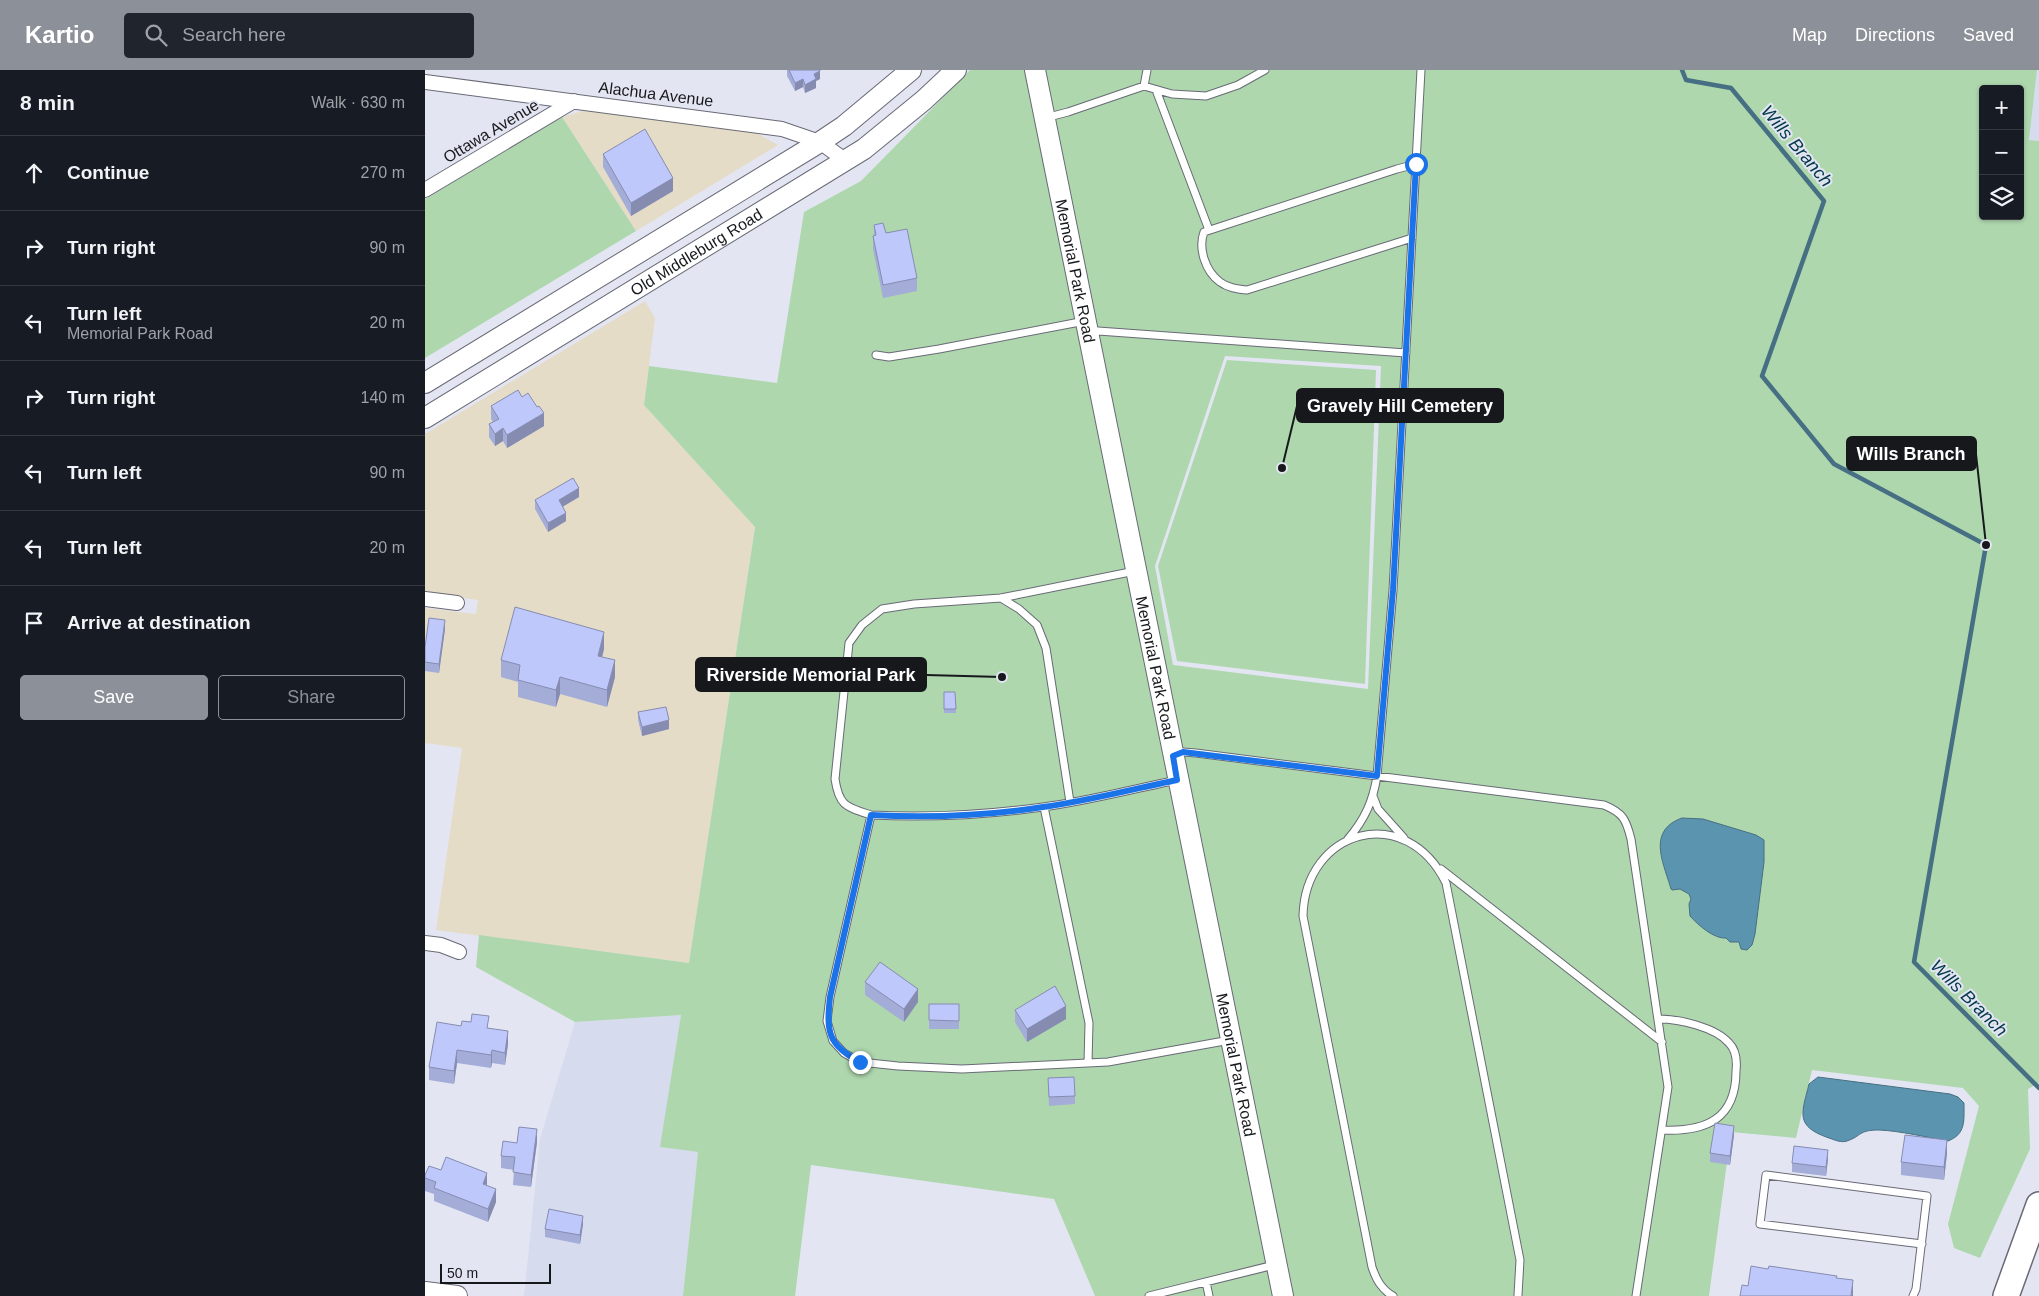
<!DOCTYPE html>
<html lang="en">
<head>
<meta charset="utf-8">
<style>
	:root { --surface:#171b24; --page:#20242c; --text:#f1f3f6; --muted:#9ea1a6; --line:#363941; --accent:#8c9099 }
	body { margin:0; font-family:Arial,sans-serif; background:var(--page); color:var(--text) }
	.controls { position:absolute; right:15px; top:15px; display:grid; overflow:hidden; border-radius:5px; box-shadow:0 1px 4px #0004 }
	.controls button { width:45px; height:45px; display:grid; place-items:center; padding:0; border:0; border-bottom:1px solid var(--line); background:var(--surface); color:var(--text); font:25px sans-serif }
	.scale { position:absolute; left:15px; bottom:12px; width:111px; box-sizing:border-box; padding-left:5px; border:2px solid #17181c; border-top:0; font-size:14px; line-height:18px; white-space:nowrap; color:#17181c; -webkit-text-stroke:4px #e3e6f2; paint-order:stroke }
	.stop { position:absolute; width:15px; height:15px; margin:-11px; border:4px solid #1a73e8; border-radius:50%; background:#fff }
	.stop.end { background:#1a73e8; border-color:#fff; box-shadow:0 1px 5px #0008 }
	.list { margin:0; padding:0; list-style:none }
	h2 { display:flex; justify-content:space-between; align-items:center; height:65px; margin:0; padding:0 20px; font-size:21px }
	h2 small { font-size:16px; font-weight:400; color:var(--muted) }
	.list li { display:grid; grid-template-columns:32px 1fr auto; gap:15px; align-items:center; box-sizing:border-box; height:75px; padding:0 20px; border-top:1px solid var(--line) }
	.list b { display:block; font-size:19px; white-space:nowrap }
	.list p { margin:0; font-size:16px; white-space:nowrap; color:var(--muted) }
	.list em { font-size:16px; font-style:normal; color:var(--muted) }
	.actions { display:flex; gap:10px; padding:15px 20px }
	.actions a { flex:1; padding:11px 0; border:1px solid var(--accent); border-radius:5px; text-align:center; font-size:18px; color:var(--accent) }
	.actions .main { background:var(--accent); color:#fff }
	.icon { flex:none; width:28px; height:28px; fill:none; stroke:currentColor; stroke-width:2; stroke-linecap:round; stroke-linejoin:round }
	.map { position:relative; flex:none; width:1614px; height:1226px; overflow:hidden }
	header { display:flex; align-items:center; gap:30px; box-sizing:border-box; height:70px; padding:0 25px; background:var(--accent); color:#fff }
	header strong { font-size:24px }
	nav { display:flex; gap:28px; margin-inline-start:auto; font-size:18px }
	.search { width:350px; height:45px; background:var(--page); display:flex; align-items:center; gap:12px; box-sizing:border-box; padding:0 18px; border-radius:5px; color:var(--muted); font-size:19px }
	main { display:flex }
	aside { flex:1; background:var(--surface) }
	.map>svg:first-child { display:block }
	.built { fill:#d7dbee }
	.industrial { fill:#e5dcc7 }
	.green { fill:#aed7ae; fill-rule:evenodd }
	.water { fill:#5b94af; stroke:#476f83 }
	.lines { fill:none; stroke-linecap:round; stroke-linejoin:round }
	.stream { stroke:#476f83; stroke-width:4.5 }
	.lane-casing { stroke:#686a75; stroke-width:9 }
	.street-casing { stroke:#686a75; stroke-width:16 }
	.secondary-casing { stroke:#686a75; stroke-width:22 }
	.highway-casing { stroke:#686a75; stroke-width:28 }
	.lane { stroke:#fff; stroke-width:7 }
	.street { stroke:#fff; stroke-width:14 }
	.secondary { stroke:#fff; stroke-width:20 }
	.highway { stroke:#fff; stroke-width:25 }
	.wall { fill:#a4acd8 }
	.shaded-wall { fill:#868cb0 }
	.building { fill:#bfc8fb; stroke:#868cb0 }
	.route { stroke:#1a73e8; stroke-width:6 }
	.labels { text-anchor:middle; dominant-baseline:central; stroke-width:4; stroke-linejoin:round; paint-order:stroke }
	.street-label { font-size:16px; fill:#17181c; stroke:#e3e6f2 }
	.water-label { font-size:18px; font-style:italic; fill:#04394c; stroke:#e3e6f2 }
	.leader { fill:none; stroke:#17181c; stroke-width:2 }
	.callout-dot { fill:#17181c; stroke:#e3e6f2; stroke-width:2 }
	.callout { fill:#17181c; stroke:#17181c; stroke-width:2 }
	.callout-label { font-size:18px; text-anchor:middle; font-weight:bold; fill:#fff }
</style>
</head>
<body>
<header>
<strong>Kartio</strong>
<div class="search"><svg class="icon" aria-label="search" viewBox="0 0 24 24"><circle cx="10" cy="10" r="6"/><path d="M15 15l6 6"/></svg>Search here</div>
<nav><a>Map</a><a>Directions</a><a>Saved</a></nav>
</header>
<main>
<aside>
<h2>8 min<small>Walk · 630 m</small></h2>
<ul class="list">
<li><svg class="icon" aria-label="ahead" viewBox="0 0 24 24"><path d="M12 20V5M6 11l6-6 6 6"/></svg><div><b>Continue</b></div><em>270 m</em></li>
<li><svg class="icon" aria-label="right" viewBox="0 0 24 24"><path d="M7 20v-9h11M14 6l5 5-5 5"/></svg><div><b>Turn right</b></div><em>90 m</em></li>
<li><svg class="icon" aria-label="left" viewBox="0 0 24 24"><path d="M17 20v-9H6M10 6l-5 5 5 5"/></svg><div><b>Turn left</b><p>Memorial Park Road</p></div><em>20 m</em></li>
<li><svg class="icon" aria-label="right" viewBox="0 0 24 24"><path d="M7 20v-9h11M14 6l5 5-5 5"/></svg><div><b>Turn right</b></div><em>140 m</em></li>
<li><svg class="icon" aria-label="left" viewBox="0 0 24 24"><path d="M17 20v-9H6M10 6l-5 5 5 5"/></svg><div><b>Turn left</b></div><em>90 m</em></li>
<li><svg class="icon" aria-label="left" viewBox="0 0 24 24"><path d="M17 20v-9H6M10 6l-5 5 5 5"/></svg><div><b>Turn left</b></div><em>20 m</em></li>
<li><svg class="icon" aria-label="arrive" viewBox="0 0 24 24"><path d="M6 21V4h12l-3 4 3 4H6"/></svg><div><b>Arrive at destination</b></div></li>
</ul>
<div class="actions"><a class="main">Save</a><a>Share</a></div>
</aside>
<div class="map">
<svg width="1614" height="1226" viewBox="0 0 1614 1226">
	<rect width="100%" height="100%" fill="#e3e6f2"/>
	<path class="built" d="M1612,0H1614V71L1604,70Z
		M256,945L236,1077L273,1082L258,1226H99L115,1069L150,952Z"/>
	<path class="industrial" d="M161,40L330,62L353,75L211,161L137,47Z
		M220,231L230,248L219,335L330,456L264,893L11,860L37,678L0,673V538L51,544L53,530L0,523V364Z"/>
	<path class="green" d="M545,0H1612L1604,70L1614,71V1013L1603,1019L1605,1079L1555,1188L1529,1178L1523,1154L1554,1036L1538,1018L1387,1000L1371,1068L1306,1062L1284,1226H670L629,1129L386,1095L370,1226H258L273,1082L235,1077L256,945L150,952L51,897L54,865L264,893L330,457L219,335L224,296L352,313L379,142L436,111ZM1558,19H1595V146H1558ZM800,286L956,296L943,619L748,595L730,496Z
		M137,47L211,161L0,288V129Z
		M802,290L951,300L940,614L752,591L733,496Z"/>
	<path class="water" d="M1257,748L1278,749L1331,765L1339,770V792L1330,864L1327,875L1322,880L1316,879L1314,872H1305L1301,868C1289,869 1273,855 1265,846L1264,834L1266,829L1264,824L1255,819L1247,820L1246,819C1239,794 1221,761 1257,748Z
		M1393,1007L1525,1024L1533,1027L1539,1033C1539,1051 1541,1064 1523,1071C1500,1067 1476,1061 1454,1060C1433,1060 1437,1066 1422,1071C1416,1073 1410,1070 1404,1068C1369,1056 1377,1043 1384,1014Z"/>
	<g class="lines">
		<path class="stream" d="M1257,0L1261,10L1306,18L1399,131L1337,306L1409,394L1561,475L1489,892L1614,1018"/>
		<g class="lane-casing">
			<path id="lane" d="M719,16L722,0
				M731,20L784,160
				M620,48L643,42L719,16L747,24L781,26L813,15L840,0
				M987,168L822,220C813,219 803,218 795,212C780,201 773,178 779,162L972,99L991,94
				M665,263L673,261L981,283
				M451,285L464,287L514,279L660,251
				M576,528L594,539L612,555L621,578L645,732
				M751,685L758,682L771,683L1179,735C1198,743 1201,749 1206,769L1243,1017L1211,1226
				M752,710C708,719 663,731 618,737C560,745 504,748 446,745L405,927L402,951L408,971L419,983L435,992L473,996L537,999L683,992L805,970
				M948,726L953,739L979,768
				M619,737L664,953L663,993
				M446,745C421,737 414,736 410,709L424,573L437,555L457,539L489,534L576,528L710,501
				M923,769C940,749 948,731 952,706L968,520L996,0
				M1016,799L1237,972
				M1234,949C1254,949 1290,957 1304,973C1311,980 1312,992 1311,1001C1311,1049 1281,1062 1237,1060
				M781,1212L784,1226
				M724,1226L849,1195
				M968,1226C956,1219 951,1209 947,1197L878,846C880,759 981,731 1021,813L1095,1190L1093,1225
				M1488,1226L1491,1219L1502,1126L1341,1105L1335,1154L1497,1174"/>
		</g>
		<g class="street-casing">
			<path id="street" d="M0,12L357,59L395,72L421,91
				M0,120L149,31
				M0,529L32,533
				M0,873L16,875L34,882"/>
		</g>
		<g class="secondary-casing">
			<g id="secondary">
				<path id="s1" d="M610,0L858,1226"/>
				<path d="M0,313L395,72L419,56L486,0"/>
				<path id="s2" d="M0,348L439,79L499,30L531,0"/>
				<path d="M0,1222L32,1226"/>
			</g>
		</g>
		<g class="highway-casing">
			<path id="highway" d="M1581,1226L1614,1135"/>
		</g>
		<use href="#lane" class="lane"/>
		<use href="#street" class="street"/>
		<use href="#secondary" class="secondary"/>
		<use href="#highway" class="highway"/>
	</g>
	<path class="wall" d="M362,0H395V9L391,11V18L380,23L378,17L370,21L362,6Z
		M178,84L248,121L206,146L178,97Z
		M449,155L492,208V221L458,228L448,179V166L449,165Z
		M97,327L119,356L82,378L78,371L70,376L64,367V354L68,352L66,349V336Z
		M154,427L138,436L141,451L123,462L110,439V430Z
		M20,559L14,603L0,601V577Z
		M179,579L177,587L190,607L182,637L135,624L131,637L93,627V612L76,607V590Z
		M519,622L531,639V643H519Z
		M213,642L244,659L217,666L213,650Z
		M440,912L493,932L479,952L440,925Z
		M504,934H534V959H504Z
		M590,940L641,949L602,972L590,952Z
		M36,956L64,958L83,974L80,995L67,993L66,998L32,993L29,1014L4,1010V997Z
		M623,1008L650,1026V1034L624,1036Z
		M1309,1065L1305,1095L1285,1092V1083Z
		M112,1072L106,1117L88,1115L89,1100L76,1098V1086L92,1073Z
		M1522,1083L1519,1110L1476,1105V1092Z
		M1403,1089L1401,1106L1367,1102V1093Z
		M0,1105L62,1115L71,1132L63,1152L9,1131V1124L0,1121Z
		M158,1154L155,1174L120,1167V1159Z"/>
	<path class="shaded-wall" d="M395,1V9L391,11V18L380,23V15L389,4Z
		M378,9V17L370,21V13Z
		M248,108V121L206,146V133Z
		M119,343V356L82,378V365Z
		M78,358V371L70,376V364Z
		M154,418V427L134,439V430Z
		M141,443V451L123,462V453Z
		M20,550V559L14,603V594Z
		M179,562V579L173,603V586Z
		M190,590V607L182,637V620Z
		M135,607V624L131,637V620Z
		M244,650V659L217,666V657Z
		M493,919V932L479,952V939Z
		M641,936V949L602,972V959Z
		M83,961V974L80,995V983Z
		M32,980V993L29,1014V1001Z
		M67,980V993L66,998V985Z
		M1309,1056V1065L1305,1095V1086Z
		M112,1059V1072L106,1117V1105Z
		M1522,1070V1083L1519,1110V1097Z
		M1403,1080V1089L1401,1106V1097Z
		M62,1103V1115L58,1114Z
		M71,1119V1132L63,1152V1139Z
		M158,1146V1154L155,1174V1165Z
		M1428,1210V1226H1426Z"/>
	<path class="building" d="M364,0H395V1L389,4L391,9L380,15L378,9L370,13Z
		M220,59L248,108L206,133L178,84Z
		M458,153L461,163L482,159L492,208L458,215L448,166L451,165L449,155Z
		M93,320L97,327L103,323L112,337L114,336L119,343L82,365L78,358L70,364L64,354L74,349L66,336Z
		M148,408L154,418L134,430L141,443L123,453L110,430Z
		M90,537L179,562L173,586L190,590L182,620L135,607L131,620L93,610L95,595L76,590Z
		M4,548L20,550L14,594L0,592V577Z
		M519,622H530L531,639H519Z
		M241,637L244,650L217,657L213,642Z
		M455,892L493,919L479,939L440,912Z
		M630,916L641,936L602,959L590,940Z
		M504,934H534V951L504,950Z
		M47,944L64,946L62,958L83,961L80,983L67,980L66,985L32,980L29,1001L4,997L12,952L36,956L37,951L46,952Z
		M649,1007L650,1026L624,1027L623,1008Z
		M1290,1053L1309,1056L1305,1086L1285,1083Z
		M94,1057L112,1059L106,1105L88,1102L90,1087L76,1086L78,1071L92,1073Z
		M1480,1065L1522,1070L1519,1097L1476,1092Z
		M1369,1076L1403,1080L1401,1097L1367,1093Z
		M21,1087L62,1103L58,1114L71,1119L63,1139L9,1118L11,1112L0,1108V1105L4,1096L16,1100Z
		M124,1139L158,1146L155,1165L120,1159Z
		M1326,1196L1343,1199L1344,1196L1412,1206L1411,1208L1428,1210L1426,1226H1315L1317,1215L1323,1216Z"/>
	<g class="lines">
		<path class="route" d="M435,992C403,975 401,962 405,927L446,745C504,748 560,746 618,737C663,731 708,719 752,710L748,686L758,682L952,706L968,520L991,94"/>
	</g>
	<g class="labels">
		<g class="street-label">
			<text transform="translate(231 24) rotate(7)">Alachua Avenue</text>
			<text transform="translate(66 61) rotate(-31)">Ottawa Avenue</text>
			<text stroke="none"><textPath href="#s2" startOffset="318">Old Middleburg Road</textPath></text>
			<text stroke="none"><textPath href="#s1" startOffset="205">Memorial Park Road</textPath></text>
			<text stroke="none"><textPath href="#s1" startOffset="610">Memorial Park Road</textPath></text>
			<text stroke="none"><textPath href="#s1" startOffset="1015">Memorial Park Road</textPath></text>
		</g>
		<g class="water-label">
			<text transform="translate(1372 76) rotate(50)">Wills Branch</text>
			<text transform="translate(1544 928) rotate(45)">Wills Branch</text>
		</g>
	</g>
	<path class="leader" d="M857 398L872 336M1561 475L1551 384M577 607L501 605"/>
	<g class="callout-dot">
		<circle cx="857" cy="398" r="5"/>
		<circle cx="1561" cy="475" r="5"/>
		<circle cx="577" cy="607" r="5"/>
	</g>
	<g class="callout">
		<rect x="872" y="319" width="206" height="33" rx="5"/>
		<rect x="1422" y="367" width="129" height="33" rx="5"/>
		<rect x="271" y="588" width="230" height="33" rx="5"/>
	</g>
	<g class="callout-label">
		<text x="975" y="342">Gravely Hill Cemetery</text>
		<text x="1486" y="390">Wills Branch</text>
		<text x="386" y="611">Riverside Memorial Park</text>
	</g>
</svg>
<div class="controls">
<button>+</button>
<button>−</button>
<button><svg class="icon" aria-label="layers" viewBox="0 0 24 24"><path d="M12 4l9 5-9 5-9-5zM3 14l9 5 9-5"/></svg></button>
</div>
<div class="scale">50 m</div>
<div class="stop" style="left:991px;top:94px"></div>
<div class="stop end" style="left:435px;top:992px"></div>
</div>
</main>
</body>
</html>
